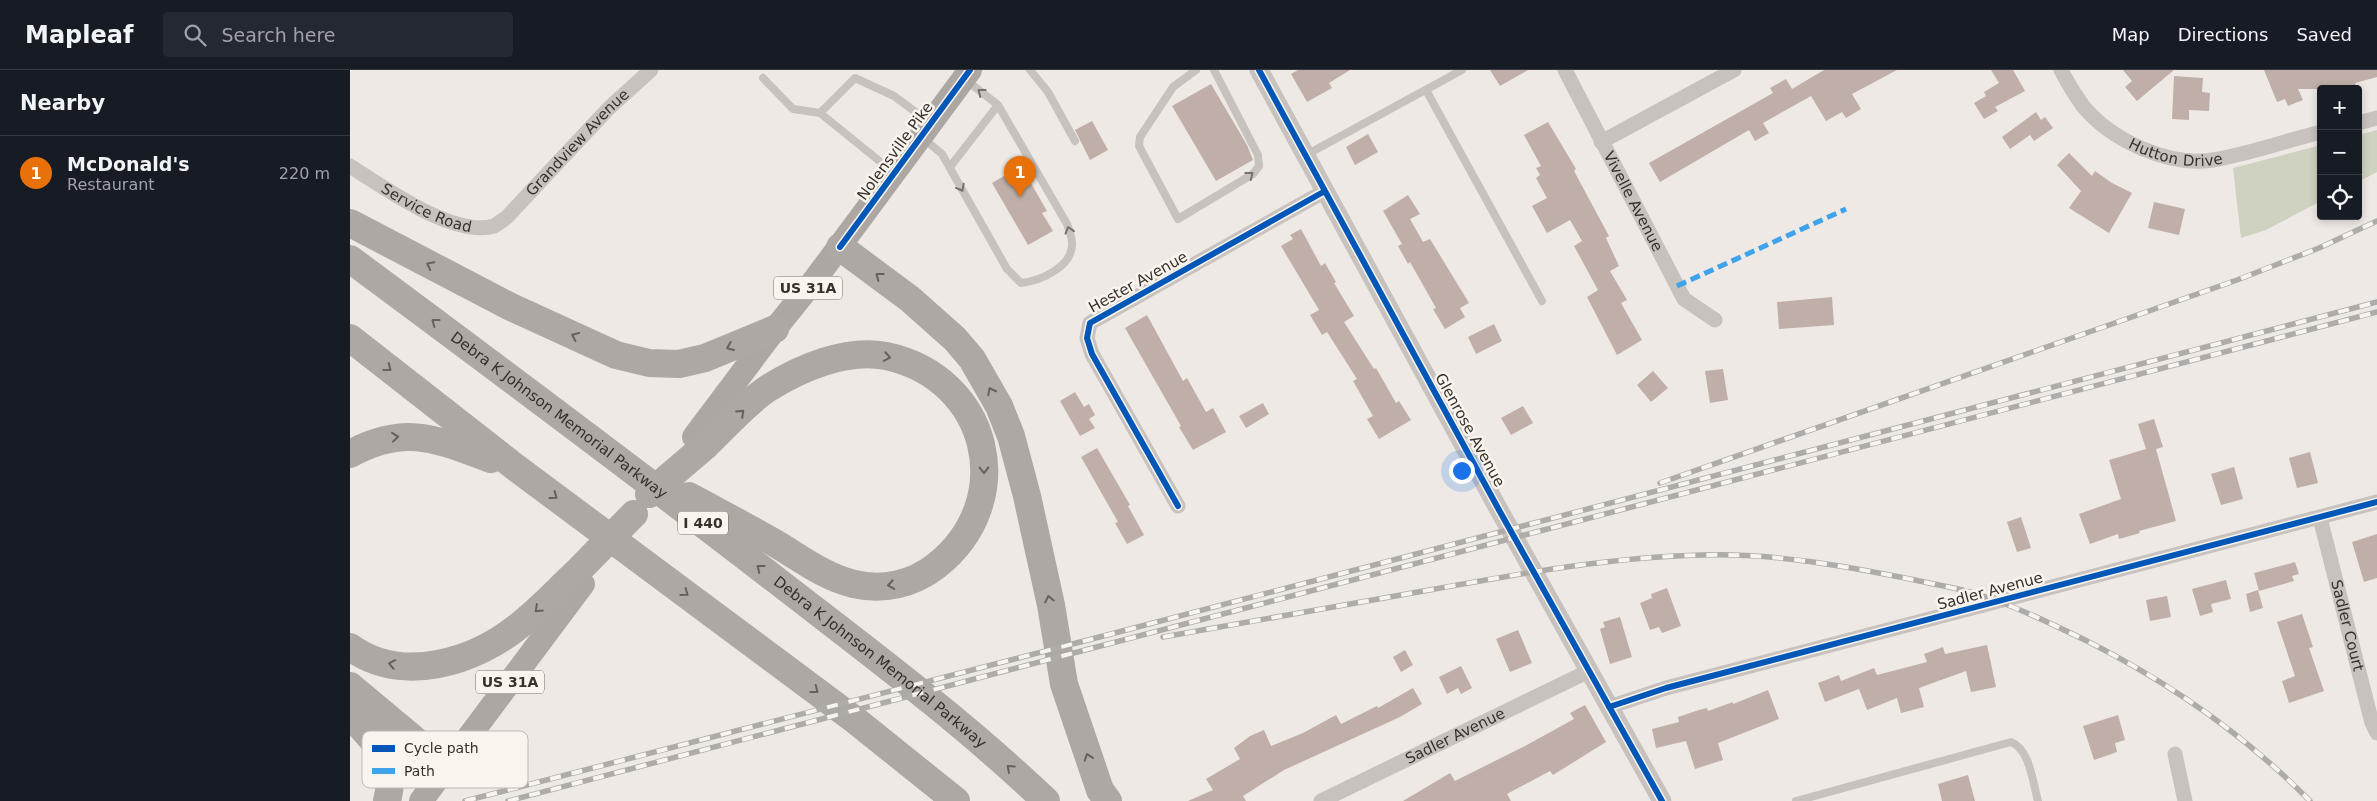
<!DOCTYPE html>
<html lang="en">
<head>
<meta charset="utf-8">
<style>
	:root { --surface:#171b24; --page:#242831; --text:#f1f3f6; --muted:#9ea1a6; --line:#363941; --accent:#78716c }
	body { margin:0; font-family:"DejaVu Sans",sans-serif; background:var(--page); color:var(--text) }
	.controls { position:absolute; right:15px; top:15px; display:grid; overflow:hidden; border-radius:5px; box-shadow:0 2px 8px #0003 }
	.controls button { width:45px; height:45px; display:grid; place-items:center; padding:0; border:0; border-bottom:1px solid var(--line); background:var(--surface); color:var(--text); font:25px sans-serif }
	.you { position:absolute; left:1111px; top:400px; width:18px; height:18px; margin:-12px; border:4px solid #fff; border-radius:50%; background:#1a73e8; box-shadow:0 0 0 8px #1a73e833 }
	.badge { display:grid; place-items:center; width:32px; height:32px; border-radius:50%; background:var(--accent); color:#fff; font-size:16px; font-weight:700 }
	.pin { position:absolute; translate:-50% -41px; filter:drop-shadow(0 1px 2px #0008) }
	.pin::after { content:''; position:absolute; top:26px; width:18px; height:15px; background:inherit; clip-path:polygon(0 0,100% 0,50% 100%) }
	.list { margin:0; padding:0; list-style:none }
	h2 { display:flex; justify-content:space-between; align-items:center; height:65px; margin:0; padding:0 20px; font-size:21px }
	h2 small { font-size:16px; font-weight:400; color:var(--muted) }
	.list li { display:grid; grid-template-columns:32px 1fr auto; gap:15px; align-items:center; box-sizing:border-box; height:75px; padding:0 20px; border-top:1px solid var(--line) }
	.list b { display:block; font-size:19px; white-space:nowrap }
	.list p { margin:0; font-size:16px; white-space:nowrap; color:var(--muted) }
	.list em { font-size:16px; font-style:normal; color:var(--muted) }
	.icon { flex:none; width:28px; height:28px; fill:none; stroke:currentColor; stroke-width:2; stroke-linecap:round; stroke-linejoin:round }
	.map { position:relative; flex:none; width:2027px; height:731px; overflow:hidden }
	header { display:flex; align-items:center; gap:30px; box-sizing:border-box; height:70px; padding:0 25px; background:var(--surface); border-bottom:1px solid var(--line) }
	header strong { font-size:24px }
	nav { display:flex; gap:28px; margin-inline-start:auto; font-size:18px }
	.search { width:350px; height:45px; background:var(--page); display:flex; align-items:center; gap:12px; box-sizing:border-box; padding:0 18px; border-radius:5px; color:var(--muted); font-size:19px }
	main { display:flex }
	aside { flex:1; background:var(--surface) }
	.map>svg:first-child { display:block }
	.green { fill:#cfd2c0 }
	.building { fill:#c0afa8 }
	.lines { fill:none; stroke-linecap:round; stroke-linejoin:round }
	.service { stroke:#c7c2be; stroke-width:8 }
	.minor { stroke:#c7c2be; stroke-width:15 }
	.tertiary { stroke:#c7c2be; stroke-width:19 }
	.primary { stroke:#aca7a3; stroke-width:24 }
	.motorway { stroke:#ada8a3; stroke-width:28 }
	.rail-casing { stroke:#afaba8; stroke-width:5.5 }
	.rail { stroke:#f9f4ed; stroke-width:4; stroke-dasharray:11; stroke-linecap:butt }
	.motorway-bridge { stroke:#ada8a3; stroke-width:28 }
	.quiet { stroke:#3fa3eb; stroke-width:5; stroke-dasharray:10 5; stroke-linecap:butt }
	.cycleway-casing { stroke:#f9f4ed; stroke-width:9 }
	.cycleway { stroke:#0057b8; stroke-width:6 }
	.oneway { stroke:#78726d }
	.oneway2 { stroke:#67605b }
	.labels { text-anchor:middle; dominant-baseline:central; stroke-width:5; stroke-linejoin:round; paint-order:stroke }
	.shield { fill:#f9f4ed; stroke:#726b65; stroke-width:1 }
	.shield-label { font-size:14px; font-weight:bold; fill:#38302b }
	.street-label { font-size:15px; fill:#38302b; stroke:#f9f4ed }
	.key { fill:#f9f4ed; stroke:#bfb9b3; stroke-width:1 }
	.key-label { font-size:14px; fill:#38302b }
</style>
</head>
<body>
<header>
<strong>Mapleaf</strong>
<div class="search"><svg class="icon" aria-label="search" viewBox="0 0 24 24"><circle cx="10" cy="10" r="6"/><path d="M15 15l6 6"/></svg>Search here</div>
<nav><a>Map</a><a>Directions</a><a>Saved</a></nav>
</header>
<main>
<aside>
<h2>Nearby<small></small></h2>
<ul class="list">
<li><span class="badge" style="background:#e8710a">1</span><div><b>McDonald's</b><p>Restaurant</p></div><em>220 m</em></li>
</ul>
</aside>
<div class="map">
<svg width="2027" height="731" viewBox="0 0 2027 731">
	<rect width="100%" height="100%" fill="#eee9e4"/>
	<path class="green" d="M2027,60V102L2008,112V65Z
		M1971,75V131L1916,160L1891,168L1883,98Z"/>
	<path class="building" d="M948,0H1000L979,13L982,18L957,32L941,4Z
		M1140,0H1178L1150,16Z
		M1474,0H1547L1502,24L1511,39L1496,48L1492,42L1476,51L1461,26L1413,53L1419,63L1405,71L1399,60L1310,112L1299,93L1423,23L1420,18L1436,9L1442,19Z
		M1641,0H1663L1675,21L1645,37L1648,41L1634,49L1624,33L1636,26L1634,22L1649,13Z
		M1773,0H1824L1787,31L1775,17L1782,11Z
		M1914,0H2027V7L2005,13L2008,19H1948L1953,30L1938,36L1935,29L1927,32Z
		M1824,6L1853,8L1852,22L1860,23L1859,41L1839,40V50L1822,49Z
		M861,14L897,75L903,90L866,111L822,36Z
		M1686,42L1691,50L1695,47L1703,58L1684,71L1680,65L1660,79L1652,67Z
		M742,51L758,80L740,90L725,60Z
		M1198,52L1226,99L1224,101L1259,166L1256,168L1269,196L1260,201L1277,230L1271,233L1292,270L1267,285L1237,227L1248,220L1224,176L1232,171L1220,150L1197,163L1182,136L1197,128L1186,108L1190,105L1186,98L1191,96L1174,65Z
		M1018,64L1028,82L1005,95L996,77Z
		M1719,83L1742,106L1745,101L1762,113L1782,123L1759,163L1719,138L1731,121L1707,95Z
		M671,96L697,141L692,143L703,161L678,175L642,113Z
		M1058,125L1070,144L1060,149L1073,172L1080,169L1119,233L1110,238L1115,247L1095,259L1083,239L1086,238L1060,192L1058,194L1048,176L1052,174L1033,141Z
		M1804,132L1835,139L1829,165L1798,158Z
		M951,159L971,196L975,193L986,212L984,213L1004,246L994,252L1024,299L1026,298L1046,333L1049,331L1061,350L1029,369L1017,349L1023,346L1003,311L1007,309L977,262L972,265L960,245L969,240L931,176L943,169L940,165Z
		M1482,227L1484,255L1429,259L1427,232Z
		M797,245L833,311L837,308L856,342L863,338L876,362L843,380L829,357L831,356L775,258Z
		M1144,254L1152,271L1126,284L1118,267Z
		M1373,299L1378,330L1360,333L1355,301Z
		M1303,301L1318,318L1301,332L1287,315Z
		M725,322L734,337L739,334L745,345L739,349L745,358L730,366L710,331Z
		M913,333L919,344L896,358L889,346Z
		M1173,336L1183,353L1161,365L1151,348Z
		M1804,349L1813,377L1806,379L1826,451L1789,461L1790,463L1769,469L1768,464L1740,474L1729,444L1771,429L1759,390L1796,379L1788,354Z
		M747,378L780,435L778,436L794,465L777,474L765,453L768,452L731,387Z
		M1960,382L1968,413L1947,418L1939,388Z
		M1884,397L1893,429L1871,435L1861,404Z
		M1671,447L1681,478L1667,482L1657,452Z
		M2027,464V508L2014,512L2002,472Z
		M1945,492L1949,504L1942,506L1944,511L1909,521L1904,503Z
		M1876,510L1881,529L1861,534L1863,542L1850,546L1842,519Z
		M1317,518L1331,556L1312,563L1309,557L1300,560L1290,533L1302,528L1301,524Z
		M1908,520L1913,538L1900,542L1896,524Z
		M1817,526L1821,547L1800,551L1796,530Z
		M1952,544L1963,577L1959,578L1974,621L1939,633L1932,611L1945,606L1927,552Z
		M1270,547L1282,587L1260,594L1250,559L1255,557L1253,552Z
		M1168,560L1182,593L1160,602L1146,569Z
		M1637,575L1646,617L1621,622L1616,601L1569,618L1574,637L1551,643L1547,628L1517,640L1509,619L1475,632L1468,613L1489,605L1491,611L1524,598L1527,605L1577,592L1574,584L1593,577L1595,584Z
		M1055,580L1063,595L1051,602L1043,587Z
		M1111,596L1122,618L1111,624L1108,618L1097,624L1089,607Z
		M1063,618L1072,634L1050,647L934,700L893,726L896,731H838L863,720L856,709L890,689L884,678L900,666L914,660L921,676L953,663L986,645L991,654L1027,636L1028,638Z
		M1418,620L1429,649L1368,673L1373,690L1345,699L1336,671L1306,678L1302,659L1329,652L1328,647L1349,640L1357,638L1358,641L1383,632V634Z
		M1235,635L1256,672L1203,705L1200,701L1157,724L1161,731H1053L1100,703L1105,711L1175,676L1224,649L1220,643Z
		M1768,645L1775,670L1765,673L1767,682L1744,690L1733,656Z
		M1618,705L1625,731H1592L1588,714Z"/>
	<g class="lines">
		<path class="service" d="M680,0L698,22L725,71
			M846,0L823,17L790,67L789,76L828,149L903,104L909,96L908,85L864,0
			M413,8L443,39L470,43
			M1076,20L1192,231
			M573,68L592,84L657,199L671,213C690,211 723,197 722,173C722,167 719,160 717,154L648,35L616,10
			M956,85L1112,0
			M600,97L648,35
			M543,102L470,43L505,8L544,26L579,52
			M1446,731L1661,672C1680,679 1683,714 1688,731"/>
		<g class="minor">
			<path id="s1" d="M1215,0L1334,229L1365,250"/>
			<path id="s2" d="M1711,0C1717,12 1725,25 1733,36C1761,70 1818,97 1863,90C1899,84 1935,71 1971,62"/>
			<path d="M2008,53L2027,48"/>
			<path d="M1251,72L1384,0"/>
			<path id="s3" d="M0,96C33,117 104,168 144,156C148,154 153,150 157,147L259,38L301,0"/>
			<path d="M828,436L742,284L737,268L740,253L975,121"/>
			<path id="s4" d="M1970,448L2022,653L2027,663"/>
			<path d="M1259,637L1316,618L2027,432"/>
			<path d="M1825,684L1835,731"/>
			<path id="s5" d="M971,731L1239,601"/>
		</g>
		<path class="tertiary" d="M909,0L1149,440L1312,731"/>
		<path class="primary" d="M344,367L425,259L466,208L620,0
			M71,731L233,514"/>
		<g class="motorway">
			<path d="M0,153L161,237L266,285L299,293L329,294L355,288L425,259"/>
			<path d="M490,177L560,229L605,269L622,289L649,336L661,366L677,426L701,535L714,614L750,720L758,731"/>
			<path id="s6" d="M0,189C147,298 294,408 439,520C527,588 615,654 696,731"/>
			<path d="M0,268L165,397L505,650L606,731"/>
			<path d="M0,384C55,354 86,369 141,389"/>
			<path d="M339,426C367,441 395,456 423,472C449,487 474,507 504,514C533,521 563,514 586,496C669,431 640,308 536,286C497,278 450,298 417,319C396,333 374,358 355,376"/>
			<path d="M0,577C52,615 125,592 170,555C189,540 206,522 224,505"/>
			<path d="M0,616L97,697"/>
			<path d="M0,645C25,672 48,691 37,731"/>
		</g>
		<g class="rail-casing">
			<path id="rail" d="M1310,413L1887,210L1969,178L2027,151
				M813,567C904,551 994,535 1085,519C1174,503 1262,487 1352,485C1424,483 1495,496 1565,510C1586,515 1609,518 1630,525C1667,537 1702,554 1737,571C1820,613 1895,665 1960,731
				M115,731L761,564L2027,232
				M158,731L2027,242"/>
		</g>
		<use href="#rail" class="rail"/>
		<path class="motorway-bridge" d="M299,424L355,376
			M224,505L284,444"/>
		<path class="quiet" d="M1327,216L1496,139"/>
		<g class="cycleway-casing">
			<path id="cycleway" d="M909,0L1149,440L1312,731
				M490,177L620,0
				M828,436L742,284L737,268L740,253L975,121
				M1259,637L1316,618L2027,432"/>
		</g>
		<use href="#cycleway" class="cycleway"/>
	</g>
	<defs><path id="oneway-chevron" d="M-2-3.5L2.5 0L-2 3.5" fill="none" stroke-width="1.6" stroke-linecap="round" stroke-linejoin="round" transform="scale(1.25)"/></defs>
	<g class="oneway">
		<use href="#oneway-chevron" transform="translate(631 22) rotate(-142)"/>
		<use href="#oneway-chevron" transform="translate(900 105) rotate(-38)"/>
		<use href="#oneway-chevron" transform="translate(611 118) rotate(61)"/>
		<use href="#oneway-chevron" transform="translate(719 160) rotate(-107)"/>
	</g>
	<g class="oneway2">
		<use href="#oneway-chevron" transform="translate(80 195) rotate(-153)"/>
		<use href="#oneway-chevron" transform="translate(529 206) rotate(-143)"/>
		<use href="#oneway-chevron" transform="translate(85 252) rotate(-143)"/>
		<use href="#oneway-chevron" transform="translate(225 266) rotate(-155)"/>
		<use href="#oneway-chevron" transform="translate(380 277) rotate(157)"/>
		<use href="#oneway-chevron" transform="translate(537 287) rotate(11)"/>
		<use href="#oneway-chevron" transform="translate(38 298) rotate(38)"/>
		<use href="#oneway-chevron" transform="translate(641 321) rotate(-117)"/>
		<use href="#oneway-chevron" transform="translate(391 343) rotate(-43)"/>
		<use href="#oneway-chevron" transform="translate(45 367) rotate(-6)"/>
		<use href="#oneway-chevron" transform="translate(634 400) rotate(89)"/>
		<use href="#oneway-chevron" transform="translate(204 426) rotate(36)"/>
		<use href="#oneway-chevron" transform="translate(410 498) rotate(-142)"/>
		<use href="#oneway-chevron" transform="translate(541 515) rotate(171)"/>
		<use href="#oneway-chevron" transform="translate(335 523) rotate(36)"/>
		<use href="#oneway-chevron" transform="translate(699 529) rotate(-102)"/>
		<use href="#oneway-chevron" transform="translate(188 539) rotate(137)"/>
		<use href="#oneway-chevron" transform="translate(42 594) rotate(-169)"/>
		<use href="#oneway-chevron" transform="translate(465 620) rotate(38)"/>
		<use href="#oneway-chevron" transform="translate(738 687) rotate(-109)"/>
		<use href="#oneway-chevron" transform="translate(660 698) rotate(-138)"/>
	</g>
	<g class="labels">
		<g class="shield">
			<rect x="424" y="206.5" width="68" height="23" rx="4"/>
			<rect x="328" y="441.5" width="50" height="23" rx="4"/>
			<rect x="126" y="600.5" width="68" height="23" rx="4"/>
		</g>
		<g class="shield-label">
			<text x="458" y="218">US 31A</text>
			<text x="353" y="453">I 440</text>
			<text x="160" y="612">US 31A</text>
		</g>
		<g class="street-label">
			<text stroke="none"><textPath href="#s3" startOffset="278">Grandview Avenue</textPath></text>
			<text stroke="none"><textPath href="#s2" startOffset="150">Hutton Drive</textPath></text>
			<text transform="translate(545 81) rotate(-54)">Nolensville Pike</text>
			<text stroke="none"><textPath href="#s1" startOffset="148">Vivelle Avenue</textPath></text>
			<text stroke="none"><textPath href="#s3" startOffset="88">Service Road</textPath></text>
			<text transform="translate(788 212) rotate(-29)">Hester Avenue</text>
			<text stroke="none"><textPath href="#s6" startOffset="261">Debra K Johnson Memorial Parkway</textPath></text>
			<text transform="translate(1120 360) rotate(61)">Glenrose Avenue</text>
			<text transform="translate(1640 521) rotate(-15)">Sadler Avenue</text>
			<text stroke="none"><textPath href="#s4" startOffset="111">Sadler Court</textPath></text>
			<text stroke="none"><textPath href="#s6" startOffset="666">Debra K Johnson Memorial Parkway</textPath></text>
			<text stroke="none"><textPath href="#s5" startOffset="149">Sadler Avenue</textPath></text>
		</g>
	</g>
	<rect x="12" y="661" width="166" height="57" rx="8" class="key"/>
	<rect x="22" y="675" width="23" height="7" fill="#0057b8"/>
	<rect x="22" y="698" width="23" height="6" fill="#3fa3eb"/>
	<g class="key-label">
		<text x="54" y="683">Cycle path</text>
		<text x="54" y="706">Path</text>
	</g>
</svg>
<div class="controls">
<button>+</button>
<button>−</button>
<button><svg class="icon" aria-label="locate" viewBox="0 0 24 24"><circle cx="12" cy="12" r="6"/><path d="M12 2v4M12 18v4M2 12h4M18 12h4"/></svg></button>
</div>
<div class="you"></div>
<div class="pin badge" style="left:670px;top:127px;background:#e8710a">1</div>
</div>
</main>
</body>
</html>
